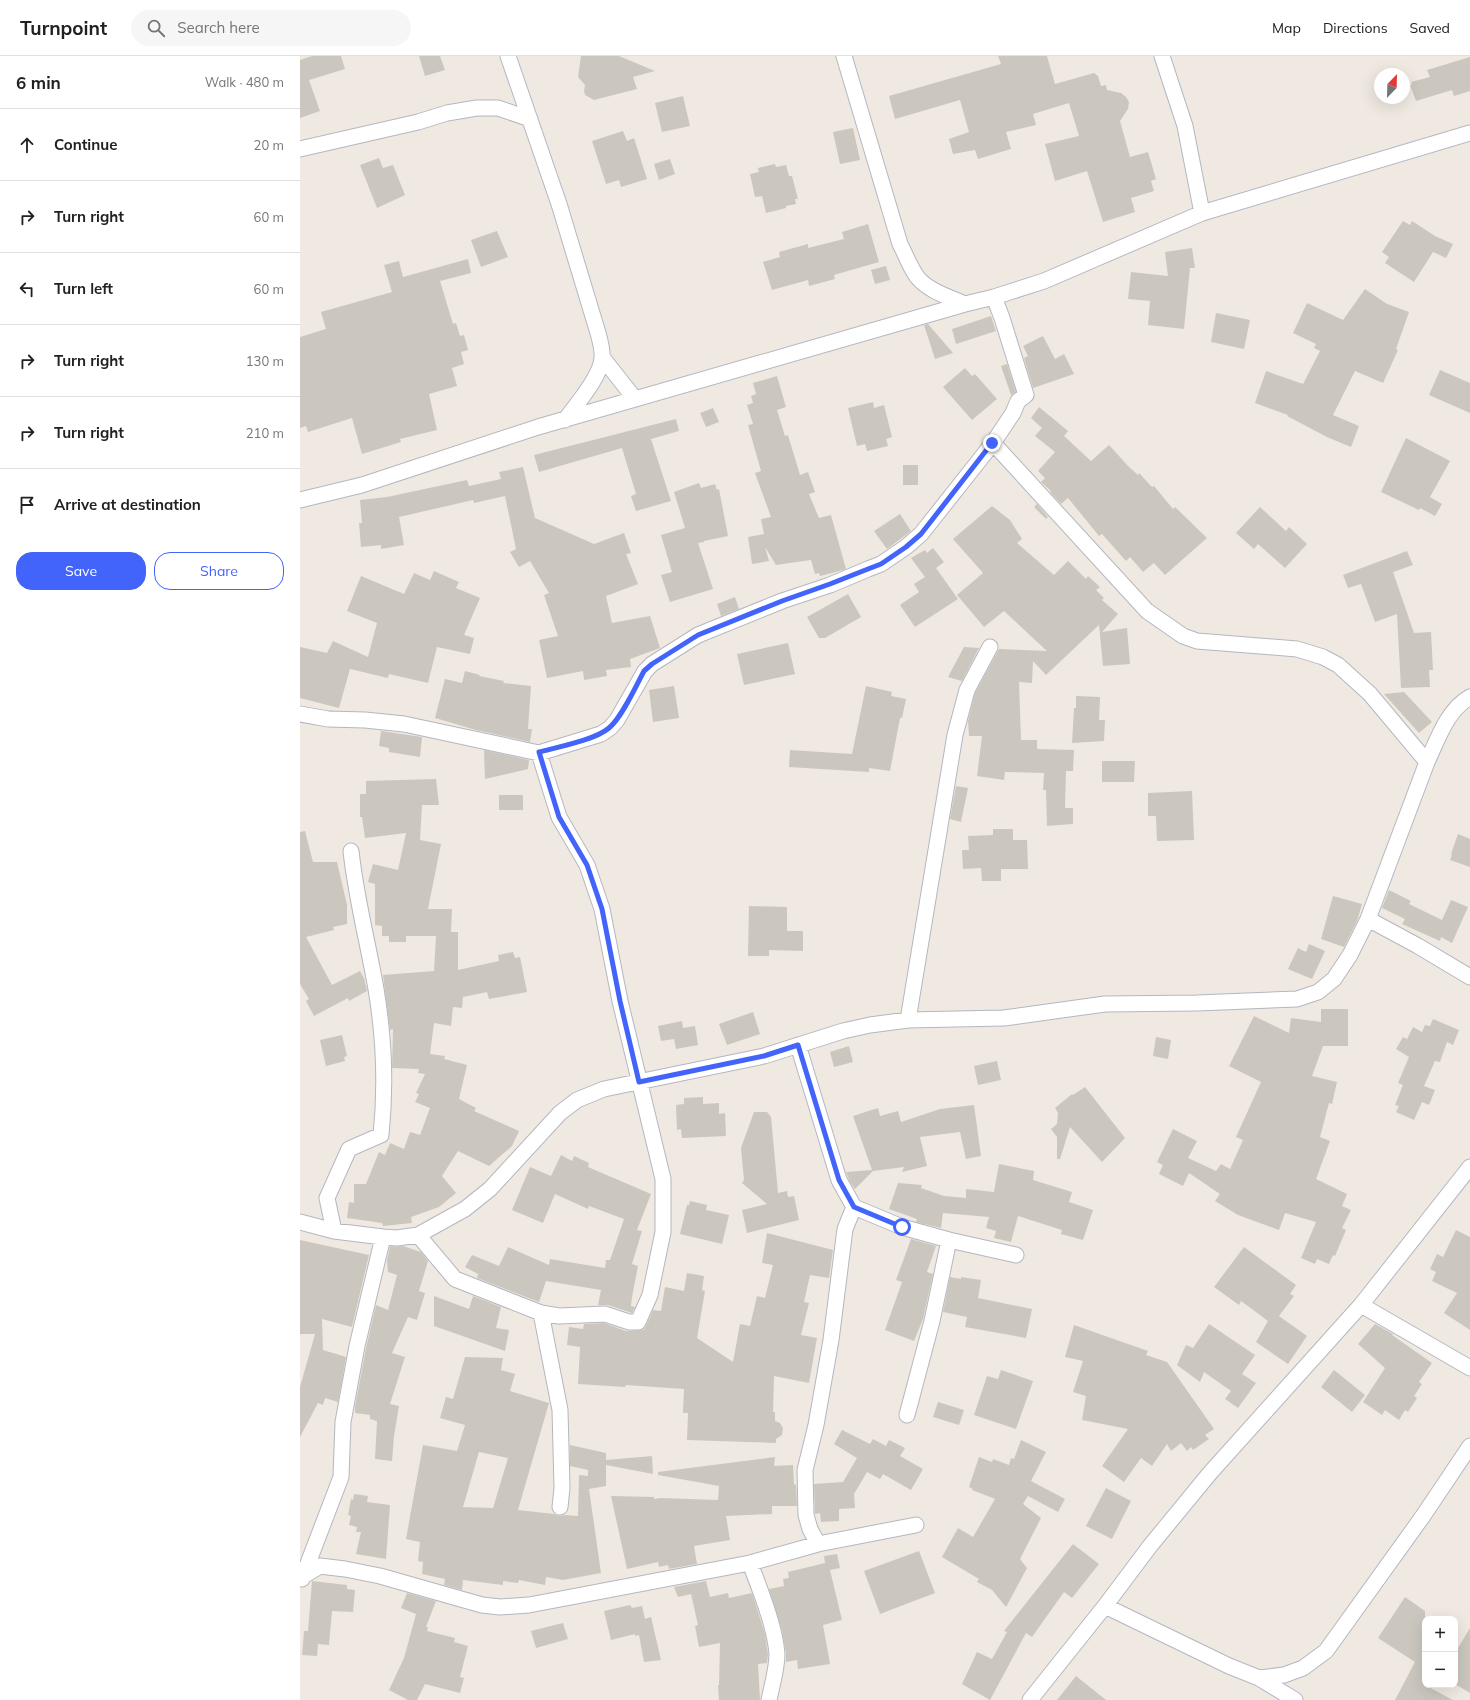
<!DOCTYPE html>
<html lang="en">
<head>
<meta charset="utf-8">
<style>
	:root { --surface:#fff; --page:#f6f6f6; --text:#202124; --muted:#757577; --line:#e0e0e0; --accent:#4264fb }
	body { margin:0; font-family:Mulish,sans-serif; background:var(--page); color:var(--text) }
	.controls { position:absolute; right:12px; bottom:12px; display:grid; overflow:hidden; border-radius:8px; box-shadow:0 4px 16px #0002 }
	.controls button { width:36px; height:36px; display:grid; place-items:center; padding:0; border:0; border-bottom:1px solid var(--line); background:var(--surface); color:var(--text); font:20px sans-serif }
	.compass { position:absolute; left:1074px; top:12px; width:36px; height:36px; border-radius:50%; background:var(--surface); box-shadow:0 4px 16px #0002; rotate:23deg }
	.stop { position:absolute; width:12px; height:12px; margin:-9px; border:3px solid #4264fb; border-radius:50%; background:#fff }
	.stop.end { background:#4264fb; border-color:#fff; box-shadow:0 1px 4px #0008 }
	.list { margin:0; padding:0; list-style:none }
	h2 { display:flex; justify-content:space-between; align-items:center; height:52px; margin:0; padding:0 16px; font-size:17px }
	h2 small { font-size:13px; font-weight:400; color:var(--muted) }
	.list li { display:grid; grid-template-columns:26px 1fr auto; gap:12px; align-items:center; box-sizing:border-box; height:72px; padding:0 16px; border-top:1px solid var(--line) }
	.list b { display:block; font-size:15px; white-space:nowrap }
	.list em { font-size:13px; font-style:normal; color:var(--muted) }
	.actions { display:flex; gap:8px; padding:12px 16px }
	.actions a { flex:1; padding:9px 0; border:1px solid var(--accent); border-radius:16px; text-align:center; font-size:14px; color:var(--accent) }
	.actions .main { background:var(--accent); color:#fff }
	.icon { flex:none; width:22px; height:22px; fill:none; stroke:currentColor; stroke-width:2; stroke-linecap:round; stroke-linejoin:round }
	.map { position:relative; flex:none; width:1170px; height:1644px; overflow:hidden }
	header { display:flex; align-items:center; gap:24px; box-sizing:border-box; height:56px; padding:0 20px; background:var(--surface); border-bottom:1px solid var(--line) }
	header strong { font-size:19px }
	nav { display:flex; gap:22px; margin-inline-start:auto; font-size:14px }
	.search { width:280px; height:36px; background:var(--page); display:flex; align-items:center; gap:10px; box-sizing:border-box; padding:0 14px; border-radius:22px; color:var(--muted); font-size:15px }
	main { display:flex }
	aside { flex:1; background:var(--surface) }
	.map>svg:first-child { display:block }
	.building { fill:#cbc7bf; fill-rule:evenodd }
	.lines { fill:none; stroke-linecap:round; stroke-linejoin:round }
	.minor-casing { stroke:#b4b7c1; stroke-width:17 }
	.minor { stroke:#fff; stroke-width:15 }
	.route { stroke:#4264fb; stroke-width:5 }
</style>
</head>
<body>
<header>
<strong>Turnpoint</strong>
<div class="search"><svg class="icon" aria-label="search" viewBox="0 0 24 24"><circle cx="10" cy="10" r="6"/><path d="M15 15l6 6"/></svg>Search here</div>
<nav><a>Map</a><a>Directions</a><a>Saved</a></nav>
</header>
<main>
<aside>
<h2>6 min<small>Walk · 480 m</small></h2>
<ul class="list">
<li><svg class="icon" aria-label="ahead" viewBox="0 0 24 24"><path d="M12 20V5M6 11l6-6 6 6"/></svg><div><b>Continue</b></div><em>20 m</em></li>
<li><svg class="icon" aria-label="right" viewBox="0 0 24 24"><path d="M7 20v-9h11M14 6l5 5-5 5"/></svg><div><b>Turn right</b></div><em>60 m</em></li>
<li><svg class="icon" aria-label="left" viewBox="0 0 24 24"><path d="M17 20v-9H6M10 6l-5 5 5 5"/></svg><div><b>Turn left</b></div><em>60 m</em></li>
<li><svg class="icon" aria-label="right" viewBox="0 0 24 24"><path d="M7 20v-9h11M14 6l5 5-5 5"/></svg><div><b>Turn right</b></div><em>130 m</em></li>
<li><svg class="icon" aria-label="right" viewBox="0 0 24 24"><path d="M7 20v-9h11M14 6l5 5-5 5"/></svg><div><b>Turn right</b></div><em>210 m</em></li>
<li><svg class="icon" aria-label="arrive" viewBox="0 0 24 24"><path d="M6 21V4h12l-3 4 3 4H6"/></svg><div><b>Arrive at destination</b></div></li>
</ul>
<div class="actions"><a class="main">Save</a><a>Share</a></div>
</aside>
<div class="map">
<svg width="1170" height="1644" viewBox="0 0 1170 1644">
	<rect width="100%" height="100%" fill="#efe9e1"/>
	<path class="building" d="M12,0H41L45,13L9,24L20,55L0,62V4Z
		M119,0H140L145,14L125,20Z
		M281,0H319L355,15L333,21L337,33L294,44L285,39L284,35L285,29L278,21Z
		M698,0H747L755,28L794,17L798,20L801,30L806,29L807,34L821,37L826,41L829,46L828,53L820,65L830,101L848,96L856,123L851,125L854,135L831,142L835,156L803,166L787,115L755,125L745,88L779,80L769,47L733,58L736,69L706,76L711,93L678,103L675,94L653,98L649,83L669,76L660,44L595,63L589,40L701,8Z
		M1170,1V35L1154,40L1152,34L1116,45L1110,29H1112L1111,26L1130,21L1127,14Z
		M383,40L390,70L362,76L355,47Z
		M553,72L560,104L540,108L533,76Z
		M323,75L327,85L334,82L347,123L321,131L319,124L306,128L292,85Z
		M79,102L83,112L93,109L105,139L77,152L60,109Z
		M370,103L375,118L359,124L354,108Z
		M475,108L476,111L486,109L489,120H492L498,143H495L496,148L486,150V152L466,157L462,140L455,141L450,118L459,116L458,112Z
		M1103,165L1110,169L1112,165L1135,180L1153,188L1146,202L1133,196L1114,226L1085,207L1089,201L1082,196Z
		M568,168L579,206L534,219L535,223L509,230L508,224L472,234L463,206L480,201L479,196L508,188V192L544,183L542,176Z
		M197,175L208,201L181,211L171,184Z
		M892,192L895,212H890L884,273L848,269L850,245L828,243L831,216L868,220L865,196Z
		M168,203L171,217L140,225L153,268L156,267L160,280L164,279L168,294L161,296L164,308L152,312L157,330L129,338L137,374L100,383L101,386L62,398L52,362L8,376L6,370L0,372V281L26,273L21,256L92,236L84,209L99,205L103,221Z
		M586,210L590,224L575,228L571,214Z
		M1065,233L1087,248L1109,256L1096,293L1098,294L1083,327L1055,315L1033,359L1059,370L1051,391L1027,381L987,360L988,359L955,347L966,315L1003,328L1020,295L1014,292L1016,288L993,277L1007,247L1043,264Z
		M916,257L950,264L944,293L911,286Z
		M691,260L696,275L656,288L652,273Z
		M628,268L653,297L635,303L624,269Z
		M743,280L755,303L764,298L774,318L733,332L724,302L728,300L723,290Z
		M707,308L716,336L711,339L701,310Z
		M665,312L672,320L675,318L697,343L672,364L643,331Z
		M1140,314L1170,327V357L1129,339Z
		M477,320L486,351L477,354L485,380L488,379L500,419L508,416L515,436L509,438L519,462L531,459L546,513L543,514L520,520L519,517L515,518L511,504L476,509L465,491L469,505L452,508L448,481L464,478L461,463L471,461L455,417L461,415L448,369L453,368L447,349L453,347L451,340L456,338L453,327Z
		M573,346L574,352L584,349L592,381L586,383L588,390L567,395L565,388L557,390L548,352Z
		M739,351L768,375L764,380L791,405L809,389L829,411L838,419L839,417L852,431L854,430L873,453L875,451L907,482L865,519L854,507L843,516L830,501L826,505L802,478L799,480L768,442L761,448L750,436L751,435L741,426L745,422L738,415L755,396L735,380L742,372L731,362Z
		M413,352L419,366L406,371L400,357Z
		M376,363L379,375L351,383L371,445L336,455L331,440L336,438L322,392L239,416L234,399Z
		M1106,382L1150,405L1130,441L1142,448L1135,460L1120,452L1119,454L1081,436Z
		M603,409H618V429H603Z
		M223,411L235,462L294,488L324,477L331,497L326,498L338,528L306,540L312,567L350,560L360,592L330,603L331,611L306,614L307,620L284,624L283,615L247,622L239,584L258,580L244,539L249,537L230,505L219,511L210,496L216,493L205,440L174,447L173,444L99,461L104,489L81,493V489L61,491L59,467H62L60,444L87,441L167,424L169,430L201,423L199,416Z
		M399,427L401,432L415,428L417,434L419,433L428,480L404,485V486L398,487L413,533L370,546L361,519L372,516L361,479L385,472L374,436Z
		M737,448L748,461L746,463L734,451Z
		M692,450L710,464L722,483L717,487L754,519L768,505L786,523L788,520L800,531L796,534L804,542L802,544L818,558L802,576L827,572L830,608L803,610L799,569L746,619L733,605L732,627L719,626L721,684H737V693L774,694L773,715H766L765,752H773V768L747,770L746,734H743L744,717L705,716L704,724L677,720L682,680H669L668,665L675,637L699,593L747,595L704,555L684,571L657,539L683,517L653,483Z
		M960,451L986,475L989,471L1007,488L985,512L958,488L954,493L936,477Z
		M600,458L611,475L587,493L574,475Z
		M633,492L644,506L636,512L658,543L615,571L600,549L619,536L614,528L625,521L611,502L625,494L627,497Z
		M1107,495L1113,509L1093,516L1114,577L1131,576L1133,614H1129L1130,631L1101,632L1097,558L1075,566L1061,528L1048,532L1043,519Z
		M134,515L159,526L156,532L180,542L164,579L174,582L170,598L137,591L128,627L89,618L88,622L50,613L39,652L0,642V591L27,597L33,585L68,601L77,567L47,555L61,520L104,538L114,517L130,524Z
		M548,538L561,561L525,582H519L507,561Z
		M435,541L439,553L421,560L417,548Z
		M488,587L495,618L444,629L437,598Z
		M664,591L679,592L662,625L648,621Z
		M165,615L180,619L179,620L204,625L203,627L231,630L228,673H232L230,686L176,674L135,662L145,623L162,627Z
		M374,630L379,662L353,666L349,634Z
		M566,630L592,636L591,640L606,643L602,662H600L590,715L569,712V716L489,711L490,694L552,698Z
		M1104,636L1132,666L1119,677L1084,638Z
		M776,640L800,641L799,664H805L804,685L772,687L774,652H776Z
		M81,675L122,681L120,701L89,696V692L79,690Z
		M184,694L229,704L228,713L185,723Z
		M802,705H835L834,726H802Z
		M136,723L139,749H122L120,784L141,788L128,853H152L151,876H158V914L199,905L198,899L213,896L215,902L220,901L227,936L189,943L187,936L163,941L162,952L153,951L151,970L134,967L130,998L145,1000L144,1003L167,1009L159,1043L176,1052L174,1055L219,1075L212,1090L189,1110L158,1095L142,1120L156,1137L139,1151L111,1161L112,1167L83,1170L82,1167L47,1162L49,1146L54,1147V1128H66L79,1096L85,1099L90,1087L104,1093L110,1076L120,1079L130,1052L115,1046L119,1038L116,1037L125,1018L118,1017L119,1013L92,1012L93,973L90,974L83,919L134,915L136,880H106V886H89V880H82V870L75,869V828L68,826L73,808L98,814L106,777L65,782L62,761H60V738H66V725Z
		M656,730L668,732L661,766L650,763Z
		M892,735L894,784L857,785L856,760H848V737Z
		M199,739H223V754H199Z
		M693,773H713V784H727L728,813H701V825H682L681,812L663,813L662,794H669L668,780L693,779Z
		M5,775L13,806H37L47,849V868L33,871L34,874L6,881L32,929L60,915L64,922L67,935L49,945L48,942L14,960L6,945L9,943L0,928V776Z
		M1158,778L1170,783V811L1150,804L1152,799L1151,798Z
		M1089,834L1111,845L1109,848L1142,864L1151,844L1168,851L1152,887L1141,881L1140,885L1102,868L1105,863L1082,852Z
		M1033,840L1062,848L1057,865L1044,891L1021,883Z
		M449,850L487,851V875H503V895L469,894V900H448Z
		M1009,888L1025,895L1012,923L988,913L998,892L1006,896Z
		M1021,953H1048V990H1023L1012,1020L1037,1026L1032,1048L1029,1047L1020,1081L1030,1085L1016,1123L1047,1138L1042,1150L1051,1154L1042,1172L1046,1174L1035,1200L1033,1199L1029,1208L1017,1203L1015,1208L1001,1202L1016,1166L985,1157L979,1174L938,1159L915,1145L920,1138L889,1117L883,1130L859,1118L863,1109L857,1106L873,1073L897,1085L888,1102L916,1115L921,1108L930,1113L943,1084L936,1081L961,1026L929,1010L954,960L989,977L991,962L1021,966Z
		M453,956L460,978L427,989L419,968Z
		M1133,963L1159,974L1153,989L1147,986L1140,1006L1135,1005L1124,1030L1135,1034L1129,1049L1122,1046L1114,1064L1096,1056L1099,1050L1095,1049L1103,1029L1098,1027L1109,1001L1096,993L1103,981L1107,983L1113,971L1122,976L1125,969L1130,970Z
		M382,965L383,972L395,970L398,989L376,993L374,983L361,985L358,970Z
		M42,979L47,1000L44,1001L45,1005L26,1010L20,984Z
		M856,981L871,984L868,1003L853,1000Z
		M549,990L553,1006L534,1011L530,996Z
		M697,1005L701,1024L678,1029L674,1010Z
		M785,1031L825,1082L802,1106L770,1071L760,1103H757V1081L751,1073L757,1068L758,1057L755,1052L772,1038L773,1039Z
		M403,1041V1048L419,1047V1058L425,1057L426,1080L382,1082L381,1073L377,1074L376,1049L384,1048V1042Z
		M674,1049L681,1100L666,1103L660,1076L620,1081L627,1110L602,1116L604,1111L573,1115L555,1133L550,1126L546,1116L572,1114L553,1060L578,1052L580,1060L598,1055L601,1066L640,1053Z
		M454,1056H467L471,1061L478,1137L487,1135L488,1141L494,1140L499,1164L447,1177L442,1154L467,1148L442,1127L444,1124L441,1092Z
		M261,1099L272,1105L274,1100L289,1107L288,1111L351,1138L337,1174L342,1175L332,1208L338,1210L332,1241L331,1250L335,1251L332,1257L308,1249H298L301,1234L246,1225L239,1246L177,1222L178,1218L165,1211L172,1199L199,1210L208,1191L249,1209L250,1203L305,1212L306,1204H310L324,1163L289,1150L288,1153L255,1138L243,1167L212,1154L230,1111L251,1120Z
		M699,1108L734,1115L733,1124L772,1136L769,1146L793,1154L783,1184L761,1178L762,1174L718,1160L711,1186L694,1182L696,1175L686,1172L689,1161L643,1157L641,1172L616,1166L617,1163L589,1153L598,1127L622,1129L621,1132L644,1140L666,1142V1133L694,1136Z
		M390,1145L407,1149L406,1154L429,1159L422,1188L380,1178L387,1149H389Z
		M1156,1174L1170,1181V1274L1144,1257L1157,1237L1132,1225L1136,1216L1130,1213L1137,1198L1143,1201Z
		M467,1177L533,1194L529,1222L510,1219L504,1246L509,1247L501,1279L517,1282L509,1327L474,1320L473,1356H475V1365L480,1367L483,1372L482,1379L476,1383V1387L387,1384L388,1357H383L384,1333L326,1329L325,1331L278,1328L280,1291L267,1289L269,1271L283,1273L284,1268L304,1267L326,1275L343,1274L346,1270L353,1254L361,1255L365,1231L384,1235L387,1217L404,1220L402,1234L405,1235L397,1282L433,1306L440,1268L450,1270L457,1240L465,1242L473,1209L462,1207Z
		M611,1183L636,1190L627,1216L633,1218L623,1263L614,1285L585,1274L602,1226L596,1224Z
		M0,1184L69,1199L52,1271L22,1263L23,1294L46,1301L38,1346L25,1342L23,1349L18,1347L0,1381V1331L15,1278H0Z
		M103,1190L121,1196L128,1205L119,1235L125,1237L117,1264L108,1261L92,1297L105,1301L90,1348L99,1350L94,1380L92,1405L75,1403L77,1365L70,1363V1359L55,1357V1351L66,1292L76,1249L88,1254L97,1219L88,1216L87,1204L90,1191Z
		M944,1191L996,1229L990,1238L994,1240L979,1260L1007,1280L988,1308L956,1286L968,1265L941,1245L939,1249L914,1231Z
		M650,1221L661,1223V1221L681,1224L678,1242L732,1253L726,1282L665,1271L667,1261L643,1256Z
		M134,1240L169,1253L173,1240L201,1251L196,1272L209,1274L205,1295L134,1270Z
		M909,1268L955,1299L942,1318L956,1327L938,1352L925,1343L931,1335L904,1316L900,1326L877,1309L886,1289L893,1292Z
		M1075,1268L1093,1278L1092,1279L1132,1307L1119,1326L1122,1328L1114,1340L1117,1342L1108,1356L1105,1354L1099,1364L1085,1354L1082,1359L1063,1346L1085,1312L1058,1288Z
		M774,1269L848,1295L846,1299L867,1306L914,1373L905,1379L909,1383L893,1394L891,1391L887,1395L881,1387L871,1395L867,1388L852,1410L841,1402L824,1426L802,1410L828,1373L782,1364L786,1340L773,1336L783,1305L765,1301Z
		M165,1301L203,1302L201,1314L215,1318L210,1335L249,1347L218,1454L254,1458L259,1460L265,1459L278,1460L279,1419L288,1420V1414L270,1410V1389L306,1397V1404L352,1400L353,1418L306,1409V1430L289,1433L301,1517L263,1524L246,1521L245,1529L219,1524L218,1527L203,1525V1529L163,1524L162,1534L144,1529L145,1523L122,1518L123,1506L118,1505L120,1486L106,1483L123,1389L157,1395L165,1369L140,1362L146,1341L153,1343ZM179,1396L208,1402L193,1452L163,1451Z
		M701,1314L733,1325L716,1373L674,1359L687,1320L698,1323Z
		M1034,1314L1065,1339L1052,1356L1021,1331Z
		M638,1346L664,1354L659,1369L633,1361Z
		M542,1374L570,1388L573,1383L586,1390L589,1384L605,1392L600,1400L623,1413L611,1434L583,1418L580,1423L567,1416L554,1438L555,1452L539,1453V1465L521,1466L520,1457L515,1458L514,1428L543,1426L557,1402L534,1388Z
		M721,1384L746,1396L731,1425L765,1443L758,1456L728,1440L723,1448L741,1462L720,1503L727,1512L706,1551L692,1534L677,1526L679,1523L642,1501L658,1472L673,1481L695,1443L672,1434L673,1433L669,1431L679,1401L692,1406L693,1403L709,1409L711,1402L714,1403Z
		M475,1401L474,1410L493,1409L494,1429L496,1428L497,1450H472V1458L426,1460L430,1484L394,1490L397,1508L369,1513L368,1509L359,1511L358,1506L327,1513L311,1440L354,1441V1443L360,1442L418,1444L419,1430L358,1419V1416Z
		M806,1432L831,1445L812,1483L786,1470Z
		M54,1438L68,1440L67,1446L90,1449L86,1503L56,1498L61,1476H56L57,1471L49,1469L51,1460L48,1459L51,1443L53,1444Z
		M773,1488L799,1508L772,1542L764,1536L732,1581L726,1577L690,1644L662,1628L677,1596L692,1603L707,1576L704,1575Z
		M619,1495L635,1537L580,1558L564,1515Z
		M537,1498L540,1512L530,1514L542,1564L523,1569L530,1608L498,1613L497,1604L486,1606V1597L482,1574L469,1533L484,1530L483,1523L489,1522L488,1516L525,1507L524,1500Z
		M12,1525L47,1529V1533L55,1534L53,1556L32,1555L29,1589L18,1588L17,1600L2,1599L4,1575H8Z
		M406,1525L410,1541L428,1537L429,1542L452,1537L465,1578L468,1598L467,1607L458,1608L460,1644H419L418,1629H419L420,1587L399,1591L395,1570L398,1569L391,1538L378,1541L374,1531Z
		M107,1537L136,1545L126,1571H128L127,1575L155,1582L154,1586L168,1590L160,1621L164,1622L160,1637L125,1628L117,1644H108L89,1634L104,1602L116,1558L101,1552Z
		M1105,1541L1125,1555V1629L1153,1644H1095L1115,1606L1078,1582Z
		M330,1549L332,1552L342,1550L345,1563L351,1561L361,1604L344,1606L339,1579L335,1580V1578L311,1584L304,1555Z
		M263,1567L268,1583L236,1592L231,1575Z
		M1170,1572V1637L1155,1628V1597Z
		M776,1620L806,1644H757Z"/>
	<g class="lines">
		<g class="minor-casing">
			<path id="minor" d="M208,0L259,148L298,277C300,285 303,294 302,302C301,320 276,349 265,364
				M544,0L600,188C606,199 610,212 618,222C629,235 649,241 665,248
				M862,0L885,70L902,157
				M0,93L118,66L147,57L177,52H198L230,63
				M302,301L335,343
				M0,444L62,429L238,371L665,248L694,241L744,225L902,157L1170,77
				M0,658L28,663L65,664L104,668L239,697L301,678L310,672L317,664L345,615L352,608L398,579L482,545L530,529L568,513L581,508L606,491L621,478L693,387L713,357L718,345L726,339L702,262L694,241
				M1127,706C1138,683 1147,654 1170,641
				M1068,863L1118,890L1170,921
				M608,964L655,679L667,634L690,591
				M498,989L539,1124L554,1151L545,1173L531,1284L516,1369L505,1414L506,1459L510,1473L518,1488
				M554,1151L602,1171L649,1184L716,1199
				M0,1166L34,1175L83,1181L97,1182L118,1179L165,1153L190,1133L260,1057L277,1044L304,1033L464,1000L543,975L570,969L608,964L704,962L805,948L897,947L997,943L1018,936L1034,923L1050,899L1068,863L1127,706L1070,638L1038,609L1023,601L997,593L897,585L883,580L847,555L693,387
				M34,1175L27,1142L49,1093L81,1079C86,1031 84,981 76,933C68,887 56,842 51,795
				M118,1179L155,1223L241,1257L259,1260L305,1258L329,1266H338L350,1239L363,1176V1123L320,945L302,853L287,809L259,761L239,697
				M1061,1249L1170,1312
				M241,1257L260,1354L262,1432L260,1451
				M607,1359L632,1265L649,1184
				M450,1507C460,1534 475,1570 477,1598C477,1613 472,1629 469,1644
				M0,1522L20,1510L45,1513L80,1520L182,1549L200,1551L229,1549L450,1507L518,1488L616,1469
				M2,1523L41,1421L43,1366L57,1290L83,1181
				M805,1550L850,1490L910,1417L1061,1249L1170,1111
				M959,1622L995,1644
				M730,1644L805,1550L929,1610L959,1622L984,1619L1003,1612L1026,1595L1123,1460L1170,1390"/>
		</g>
		<use href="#minor" class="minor"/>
	</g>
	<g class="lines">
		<path class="route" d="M602,1171L554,1151L539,1124L498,989L464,1000L339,1026L320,945L302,853L287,809L259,761L239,696C258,691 295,684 309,672C322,661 336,630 344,615L352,608L398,579L482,545L530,528L568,513L581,508L606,491L621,478L692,387"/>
	</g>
</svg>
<div class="controls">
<button>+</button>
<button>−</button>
</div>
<svg class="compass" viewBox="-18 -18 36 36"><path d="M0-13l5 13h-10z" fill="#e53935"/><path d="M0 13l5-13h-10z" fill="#757577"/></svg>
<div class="stop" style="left:602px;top:1171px"></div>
<div class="stop end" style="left:692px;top:387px"></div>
</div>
</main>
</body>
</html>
